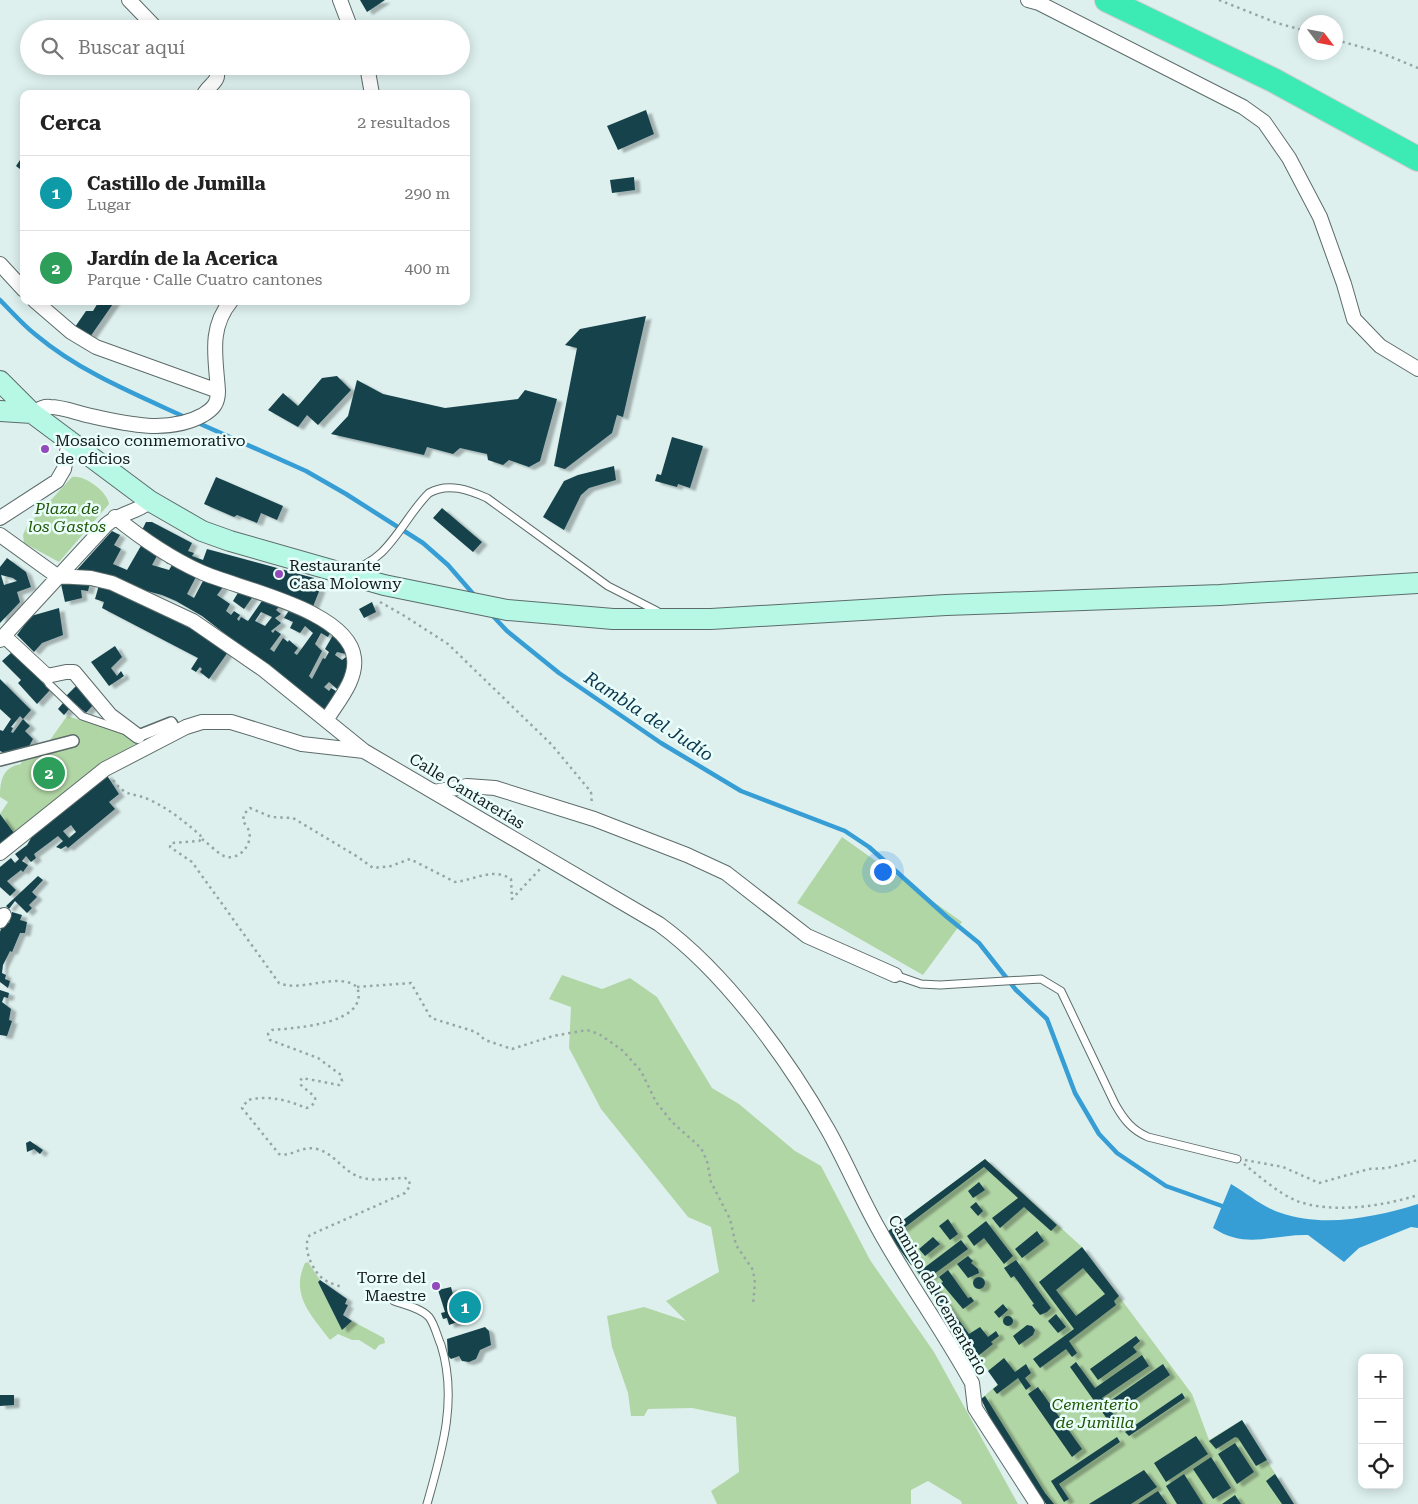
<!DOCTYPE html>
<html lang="es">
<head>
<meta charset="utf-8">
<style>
	:root { --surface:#fff; --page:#f2f2f2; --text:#222; --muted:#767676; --line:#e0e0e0; --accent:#111827 }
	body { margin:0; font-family:"Roboto Serif",serif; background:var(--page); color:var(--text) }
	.controls { position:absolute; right:15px; bottom:15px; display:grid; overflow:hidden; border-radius:10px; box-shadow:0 2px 12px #0003 }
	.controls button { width:45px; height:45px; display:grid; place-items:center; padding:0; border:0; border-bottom:1px solid var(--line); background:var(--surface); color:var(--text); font:25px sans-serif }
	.compass { position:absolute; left:1298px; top:15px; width:45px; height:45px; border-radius:50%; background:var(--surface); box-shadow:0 2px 12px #0003; rotate:122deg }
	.you { position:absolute; left:882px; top:871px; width:18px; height:18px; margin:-12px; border:4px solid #fff; border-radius:50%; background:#1a73e8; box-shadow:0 0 0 8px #1a73e833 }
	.badge { display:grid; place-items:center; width:32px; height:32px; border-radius:50%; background:var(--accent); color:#fff; font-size:16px; font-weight:700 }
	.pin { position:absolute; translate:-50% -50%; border:2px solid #fff; box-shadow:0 1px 5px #0006 }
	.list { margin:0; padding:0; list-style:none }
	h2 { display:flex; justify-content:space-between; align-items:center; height:65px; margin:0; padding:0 20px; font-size:21px }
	h2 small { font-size:16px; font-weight:400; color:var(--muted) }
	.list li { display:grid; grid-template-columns:32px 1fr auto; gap:15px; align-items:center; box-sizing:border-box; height:75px; padding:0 20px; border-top:1px solid var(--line) }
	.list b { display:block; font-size:19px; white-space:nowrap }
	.list p { margin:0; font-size:16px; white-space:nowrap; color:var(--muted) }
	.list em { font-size:16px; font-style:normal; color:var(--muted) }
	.icon { flex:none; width:28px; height:28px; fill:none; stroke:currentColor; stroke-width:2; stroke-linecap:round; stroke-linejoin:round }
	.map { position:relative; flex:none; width:1418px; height:1504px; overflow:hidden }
	.search { position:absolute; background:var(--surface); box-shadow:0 2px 12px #0003; left:20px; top:20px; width:450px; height:55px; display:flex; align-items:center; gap:12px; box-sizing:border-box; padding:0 18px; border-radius:28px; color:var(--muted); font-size:19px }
	.panel { position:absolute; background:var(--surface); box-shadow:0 2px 12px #0003; left:20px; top:90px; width:450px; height:215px; border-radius:10px }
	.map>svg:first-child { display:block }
	.green { fill:#b1d6a5 }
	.water { fill:#379ed5 }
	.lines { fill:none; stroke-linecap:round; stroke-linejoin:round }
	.stream { stroke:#379ed5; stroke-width:4.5 }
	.building { fill:#17424b; fill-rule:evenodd; filter:url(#shadow) }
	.service-casing { stroke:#5c6c6a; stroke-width:9 }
	.pedestrian-casing { stroke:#5c6c6a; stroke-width:14 }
	.minor-casing { stroke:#5c6c6a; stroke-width:16 }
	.secondary-casing { stroke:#5c6c6a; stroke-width:22 }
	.trunk-casing { stroke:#cccdcd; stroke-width:26 }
	.path { stroke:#97a6a4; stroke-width:2.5; stroke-dasharray:2.5 4; stroke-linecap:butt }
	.service { stroke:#fff; stroke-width:7 }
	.pedestrian { stroke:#fff; stroke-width:11 }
	.minor { stroke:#fff; stroke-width:14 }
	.secondary { stroke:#b6f8e3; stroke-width:20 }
	.trunk { stroke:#3cebb4; stroke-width:24 }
	.poi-dot { fill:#924abc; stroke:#eafefb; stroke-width:2 }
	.labels { text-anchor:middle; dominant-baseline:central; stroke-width:5; stroke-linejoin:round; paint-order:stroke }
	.poi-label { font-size:16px; fill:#151b1b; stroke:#eafefb; text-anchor:start }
	.park-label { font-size:16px; font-style:italic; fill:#215704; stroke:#eafefb }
	.street-label { font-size:16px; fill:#151b1b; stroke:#eafefb }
	.water-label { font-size:18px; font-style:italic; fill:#08354b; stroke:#eafefb }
</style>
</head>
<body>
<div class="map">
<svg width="1418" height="1504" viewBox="0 0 1418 1504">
	<defs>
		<filter id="shadow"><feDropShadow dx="5.5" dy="3" stdDeviation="1" flood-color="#0004"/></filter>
	</defs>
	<rect width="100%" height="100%" fill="#ddf0ee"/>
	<path class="green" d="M72,477C84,474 108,492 109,504L59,562L24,543L23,535L27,526Z
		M67,716L126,734L137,743L115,756L14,833L0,814L8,802L0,797C0,780 3,767 21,764L22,760L43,750Z
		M842,837L962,922L923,975L797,903Z
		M562,975L602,989L630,978L657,997L712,1088L739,1104L795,1151L821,1166L870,1260L934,1352L1018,1504H962L961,1501L928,1481L911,1490V1504H717L711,1491L739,1472L736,1417L692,1408L648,1409L644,1416H631L628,1393L612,1347L607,1316L644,1307L686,1321L666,1301L719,1272L711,1227L688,1217L601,1109L569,1048L571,1007L549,999Z
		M985,1159L1082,1247L1192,1394L1209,1440L1242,1420L1294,1504H1046L981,1399L998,1384L887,1232Z
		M308,1262L320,1280L318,1282L342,1329L352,1321L384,1338L385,1343L379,1345L375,1350L359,1340H352L338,1334L330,1340C311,1315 290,1295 305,1263Z"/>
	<path class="water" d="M1231,1184C1248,1194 1262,1207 1281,1213C1324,1228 1376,1217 1418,1204V1228L1411,1227L1359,1248L1344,1262L1308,1235C1273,1234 1247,1250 1213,1228Z"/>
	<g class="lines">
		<path class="stream" d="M0,300C12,312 23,325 36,335C80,372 135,394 187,418
			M196,422L306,471L346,494L423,543L448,565L475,596
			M492,615L507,631L559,673L661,743L741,791L845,831L869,847L947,917L979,943L1016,990L1047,1019L1075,1093L1099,1134L1117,1153L1166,1186L1222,1206"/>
	</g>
	<path class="building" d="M360,0H385L367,12Z
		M646,110L654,134L618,150L607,126Z
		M24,154V172L16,166Z
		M634,177L635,190L612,193L610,180Z
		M99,301H115L90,337L75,327L86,311H93Z
		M646,316L623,417L617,415L612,433L565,469L554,466L577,348L565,345L580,329Z
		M337,376L351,390L318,425L307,415L298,427L268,410L283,393L298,406L322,378Z
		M357,380L383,394L445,408L518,399L525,390L557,399L540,461L529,467L509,460L503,465L488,460L487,454L460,448L453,454L427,447L424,455L331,434L348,416Z
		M672,437L703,446L690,488L678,484L677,487L655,481L657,474L661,475Z
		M614,466L616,480L589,488L581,495L564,530L543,517L564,481L578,475Z
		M216,477L283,506L277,520L261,513L257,523L237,515L234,517L204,504Z
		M442,508L482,542L473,552L433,518Z
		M146,522H152L192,543L188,551L194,553L192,556L203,560L207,549L314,578L311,585L320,589L312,609L204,568L141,532Z
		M112,531L120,535L114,545L121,549L113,564L127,570L142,544L158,554L152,565L169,570L172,565L166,563L168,559L197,575L187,594L194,598L204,579L223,587L217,595L230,604L226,611L231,615L234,611L240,615L237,619L239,621L241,617L248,621L264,598L281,605L276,610L281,614L275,618L281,623L271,631L273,633L275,630L281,634L270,649L274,652L283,638L288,642L289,640L298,648L294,653L297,655L313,633L305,626L300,633L290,628L293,622L284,618L290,609L305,616L330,633L328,637L321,633L315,644L322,651L309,676L312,679L323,658L325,659L329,652L325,649L333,635L344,642L346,654L337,652L335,655L342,660L346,657L349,669L337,689L329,682L324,687L329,691L331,688L336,691L324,711L202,616L176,601L162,595L75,572ZM261,612L272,617L265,626L255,621Z
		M7,558L26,572L31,587L17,592L20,602L0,623V567ZM1,575L13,578L17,581L4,585Z
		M79,580L90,583L88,591L81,590L82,598L65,602L61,584Z
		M99,585L110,587L211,639L228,652L209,679L200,672L202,669L200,667L196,672L191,669L198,658L102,608L104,602L95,599Z
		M239,591L254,595L244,609L233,601Z
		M372,602L376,612L364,618L359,609Z
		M59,608L63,635L42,643L34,652L17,635L31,616Z
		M115,646L122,657L111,668L117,676L121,671L124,676L109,686L91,662Z
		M12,652L50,690L37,704L18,683L21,680L2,661Z
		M0,679L31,710L23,719L20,716L11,727L13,728L11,732L13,733L23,719L30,726L25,731L33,739L27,750L8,755L0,751V730L3,731L11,719L0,709Z
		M77,685L93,705L86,713L66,696Z
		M63,703L69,709L64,715L58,709Z
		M106,774L119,794L109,802L115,809L68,848L66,846L61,849L56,847L63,841L58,836L34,854L36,858L31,862L26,856L22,861L28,865L23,872L21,870L7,881L16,890L10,896L0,887V867L11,858L15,863L19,859L15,854L27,845L37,828ZM71,825L76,832L69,838L63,831Z
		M0,814L14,833L0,845Z
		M38,876L43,880L32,892L37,897L29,905L32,908L27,913L15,901L9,909L6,906Z
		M12,912L22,915L20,920L27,922L25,933H20L12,952L10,951L3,965L2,973L6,975L5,979L10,981L8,988L0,982V932L3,922L9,923Z
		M0,990L9,993L8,998L4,997L2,1002L11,1009L9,1020L12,1021L7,1036L0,1035Z
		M30,1141L43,1150L40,1154L34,1149L27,1152L26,1143Z
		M985,1159L1057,1225L1051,1231L1024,1207L1000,1228L992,1218L1018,1198L984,1167L896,1234L916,1260L911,1265L887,1232Z
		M979,1182L985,1190L973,1198L968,1191Z
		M976,1202L983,1211L978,1216L970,1207Z
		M948,1219L958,1234L950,1240L939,1226Z
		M986,1221L1013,1256L1004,1264L984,1238L974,1246L967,1236Z
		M1037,1231L1044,1241L1022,1258L1015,1249Z
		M933,1237L940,1244L925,1256L919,1249Z
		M961,1240L968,1249L930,1277V1280L969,1334L980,1327L988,1337L996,1331L999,1336L991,1342L993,1344L978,1356L917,1271L924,1268Z
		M1082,1247L1119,1296L1114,1301L1116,1305L1069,1341L1077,1353L1072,1357L1066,1349L1040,1368L1033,1359L1074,1329L1039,1282ZM1083,1268L1105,1294L1076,1316L1056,1290Z
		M968,1256L973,1261L971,1263L978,1269L979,1273L968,1278L957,1264Z
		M1016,1260L1051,1308L1047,1312L1040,1315L1032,1305L1034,1304L1014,1276L1011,1278L1004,1268Z
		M948,1270L968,1298L971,1297L974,1301L963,1309L941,1283L943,1282L939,1277Z
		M973 1283a6 6 0 1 1 12 0a6 6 0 1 1-12 0Z
		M320,1280L347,1299L345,1304L348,1305L343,1315L352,1321L342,1330L318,1282Z
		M451,1287L460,1321L449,1325L447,1318L443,1319L441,1313L445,1312L438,1290Z
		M1003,1304L1008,1310L999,1318L994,1312Z
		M1056,1314L1066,1327L1058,1333L1048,1321Z
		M1003 1321a5 5 0 1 1 10 0a5 5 0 1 1-10 0Z
		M1027,1325L1032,1326L1035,1330L1033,1335L1019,1345L1013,1336Z
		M485,1327L489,1331L491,1345L480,1350L476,1359L469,1362L462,1361L459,1356L451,1359L448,1356L447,1339Z
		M1136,1336L1140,1341L1133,1347L1137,1352L1098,1380L1090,1369Z
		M1142,1355L1149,1366L1102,1398L1121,1425L1115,1430L1070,1367L1076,1362L1095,1388Z
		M1004,1358L1015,1372L1026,1364L1031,1373L1025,1378L1031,1386L1026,1390L1018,1378L997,1394L993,1389L998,1385L988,1371Z
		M1163,1364L1170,1375L1120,1410L1117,1405L1114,1407L1110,1401Z
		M1038,1387L1082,1449L1072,1457L1028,1394Z
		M1182,1393L1185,1398L1129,1436L1125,1432Z
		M0,1395H14V1405L0,1406Z
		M985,1396L1045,1493L1054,1504H1046L994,1426L981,1399Z
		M1242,1420L1267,1460L1256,1466L1238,1438L1235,1437L1216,1449L1209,1441Z
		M1196,1436L1208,1454L1166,1482L1154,1463Z
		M1117,1437L1120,1442L1059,1484L1069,1499L1064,1502L1051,1481Z
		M1235,1443L1254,1472L1237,1484L1218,1454Z
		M1211,1457L1231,1488L1213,1499L1193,1469Z
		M1144,1470L1157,1487L1131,1504H1089Z
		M1184,1474L1203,1504H1177L1166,1486Z
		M1275,1474L1294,1504H1282L1266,1481Z
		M1158,1491L1167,1504H1138Z
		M1235,1495L1241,1504H1222Z"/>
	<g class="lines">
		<g class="service-casing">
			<path id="service" d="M349,569C388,564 403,518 429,493C448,482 469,490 487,498L608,586L657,611
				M44,676L49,684L82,716L123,730
				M895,975L921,984L940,985L1041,979L1061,991L1115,1104C1124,1120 1132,1130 1148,1137L1237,1159
				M394,1301C405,1305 421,1308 429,1317C435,1325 437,1336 441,1345C458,1399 442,1451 427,1504"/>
		</g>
		<g class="pedestrian-casing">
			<path id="pedestrian" d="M138,736L171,723L176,732
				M0,760L73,741"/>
		</g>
		<g class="minor-casing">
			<path id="minor" d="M129,0L157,29
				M340,0L351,29
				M1028,0L1039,3L1243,107L1264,122L1289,158L1320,217L1344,284L1354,319L1380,346L1418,369
				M367,66L372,94
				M204,94C210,83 224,80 213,66
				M0,264L24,290
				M218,391C216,358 208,329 231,301
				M32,413C38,410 43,406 50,407C63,407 77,413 91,416C126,424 169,434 203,415C213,409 218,404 218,391L96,347L71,332L35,301
				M115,517C141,538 170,558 201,572C239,589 349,610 354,658C357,680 338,701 327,719
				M0,518L57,481L64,469L69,441
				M0,535L57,576L91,578L112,583L193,621L264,670L364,751L659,924C725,972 788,1059 828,1130C846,1162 860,1196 878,1228C907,1281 943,1330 972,1383L975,1408L1037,1504
				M4,636L47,676L66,672H74L110,715L138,736
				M0,640L106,525C119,513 139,512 150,501
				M434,792L467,786L495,788L594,819L687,855L726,873L807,936L895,975
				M0,853L105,769L186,727L202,722H231L302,744L364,751
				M0,921L4,915"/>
		</g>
		<g class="secondary-casing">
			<path id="secondary" d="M0,381L32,413L83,451L150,501L202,531L230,541L384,585L507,610L613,619H711L946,605L1220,595L1418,583
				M0,411L32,413"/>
		</g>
		<g class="trunk-casing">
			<path id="trunk" d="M1107,0L1273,80L1418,159"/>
		</g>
		<path class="path" d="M1219,0L1277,23L1306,31
			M1336,40L1379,52L1418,68
			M380,602L403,615L448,644L552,745L591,792L592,805
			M113,780C126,798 133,792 150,800C169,809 184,821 200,835L202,839L199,841L171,843L170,847L192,862L279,983C300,993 339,971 357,987C371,1025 292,1028 272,1030L268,1034L270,1040L318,1058L341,1075L342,1081L339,1085L302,1078L300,1081L301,1085L315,1097C316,1103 311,1107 306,1108C287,1100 269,1095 248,1100L242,1108L279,1154C292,1157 302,1145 317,1149C333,1153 341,1168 355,1175C370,1183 389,1178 405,1178L409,1180L410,1186L405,1193L310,1235C301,1247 313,1271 323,1279C329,1283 336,1285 342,1287
			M202,839C209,844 216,852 224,856C238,862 253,845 249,831C248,828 245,824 243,821L244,814L250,808L271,817L293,818L358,857L373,868L391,866L410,859L455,882C475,880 493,867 511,879L512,899L541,868
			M357,987L411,983L431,1018L476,1032L485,1040L512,1049L553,1036L587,1030L599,1034L622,1050L641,1071L656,1102L672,1122L701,1148L707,1161L711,1182L730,1219L736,1245L753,1270L755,1283L753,1304
			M1245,1160L1283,1167L1319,1183L1369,1169L1387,1168L1418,1160
			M1244,1164C1260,1177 1278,1193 1297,1201C1332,1214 1384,1206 1418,1195"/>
		<use href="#service" class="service"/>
		<use href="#pedestrian" class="pedestrian"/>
		<use href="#minor" class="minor"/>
		<use href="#secondary" class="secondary"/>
		<use href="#trunk" class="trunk"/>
	</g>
	<g class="poi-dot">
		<circle cx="45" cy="449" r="5"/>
		<circle cx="279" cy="574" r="5"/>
		<circle cx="436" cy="1286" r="5"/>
	</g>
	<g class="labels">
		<g class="poi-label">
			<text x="55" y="440">Mosaico conmemorativo<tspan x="55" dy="18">de oficios</tspan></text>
			<text x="289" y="565">Restaurante<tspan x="289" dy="18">Casa Molowny</tspan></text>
			<text x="426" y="1277" text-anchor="end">Torre del<tspan x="426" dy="18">Maestre</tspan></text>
		</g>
		<g class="park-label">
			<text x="67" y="508">Plaza de<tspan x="67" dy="18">los Gastos</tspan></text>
			<text x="1095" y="1404">Cementerio<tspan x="1095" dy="18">de Jumilla</tspan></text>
		</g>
		<g class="street-label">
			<text transform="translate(467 791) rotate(31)">Calle Cantarerías</text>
			<text transform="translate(938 1295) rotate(60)">Camino del Cementerio</text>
		</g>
		<g class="water-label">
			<text transform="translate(649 716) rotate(33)">Rambla del Judío</text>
		</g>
	</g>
</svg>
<div class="controls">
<button>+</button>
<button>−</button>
<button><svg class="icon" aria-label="locate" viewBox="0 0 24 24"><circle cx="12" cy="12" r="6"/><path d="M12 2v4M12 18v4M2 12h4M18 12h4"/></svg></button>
</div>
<svg class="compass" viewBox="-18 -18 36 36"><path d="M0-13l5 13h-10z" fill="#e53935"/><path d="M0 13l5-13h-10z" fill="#767676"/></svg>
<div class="you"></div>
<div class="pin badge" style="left:465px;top:1307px;background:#0f9aa8">1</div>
<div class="pin badge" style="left:49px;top:773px;background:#2e9e5b">2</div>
<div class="search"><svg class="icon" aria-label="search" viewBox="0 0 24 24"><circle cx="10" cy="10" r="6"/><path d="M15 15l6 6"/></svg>Buscar aquí</div>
<section class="panel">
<h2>Cerca<small>2 resultados</small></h2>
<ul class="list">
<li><span class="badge" style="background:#0f9aa8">1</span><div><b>Castillo de Jumilla</b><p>Lugar</p></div><em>290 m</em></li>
<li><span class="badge" style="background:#2e9e5b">2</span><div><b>Jardín de la Acerica</b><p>Parque · Calle Cuatro cantones</p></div><em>400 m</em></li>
</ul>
</section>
</div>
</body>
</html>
